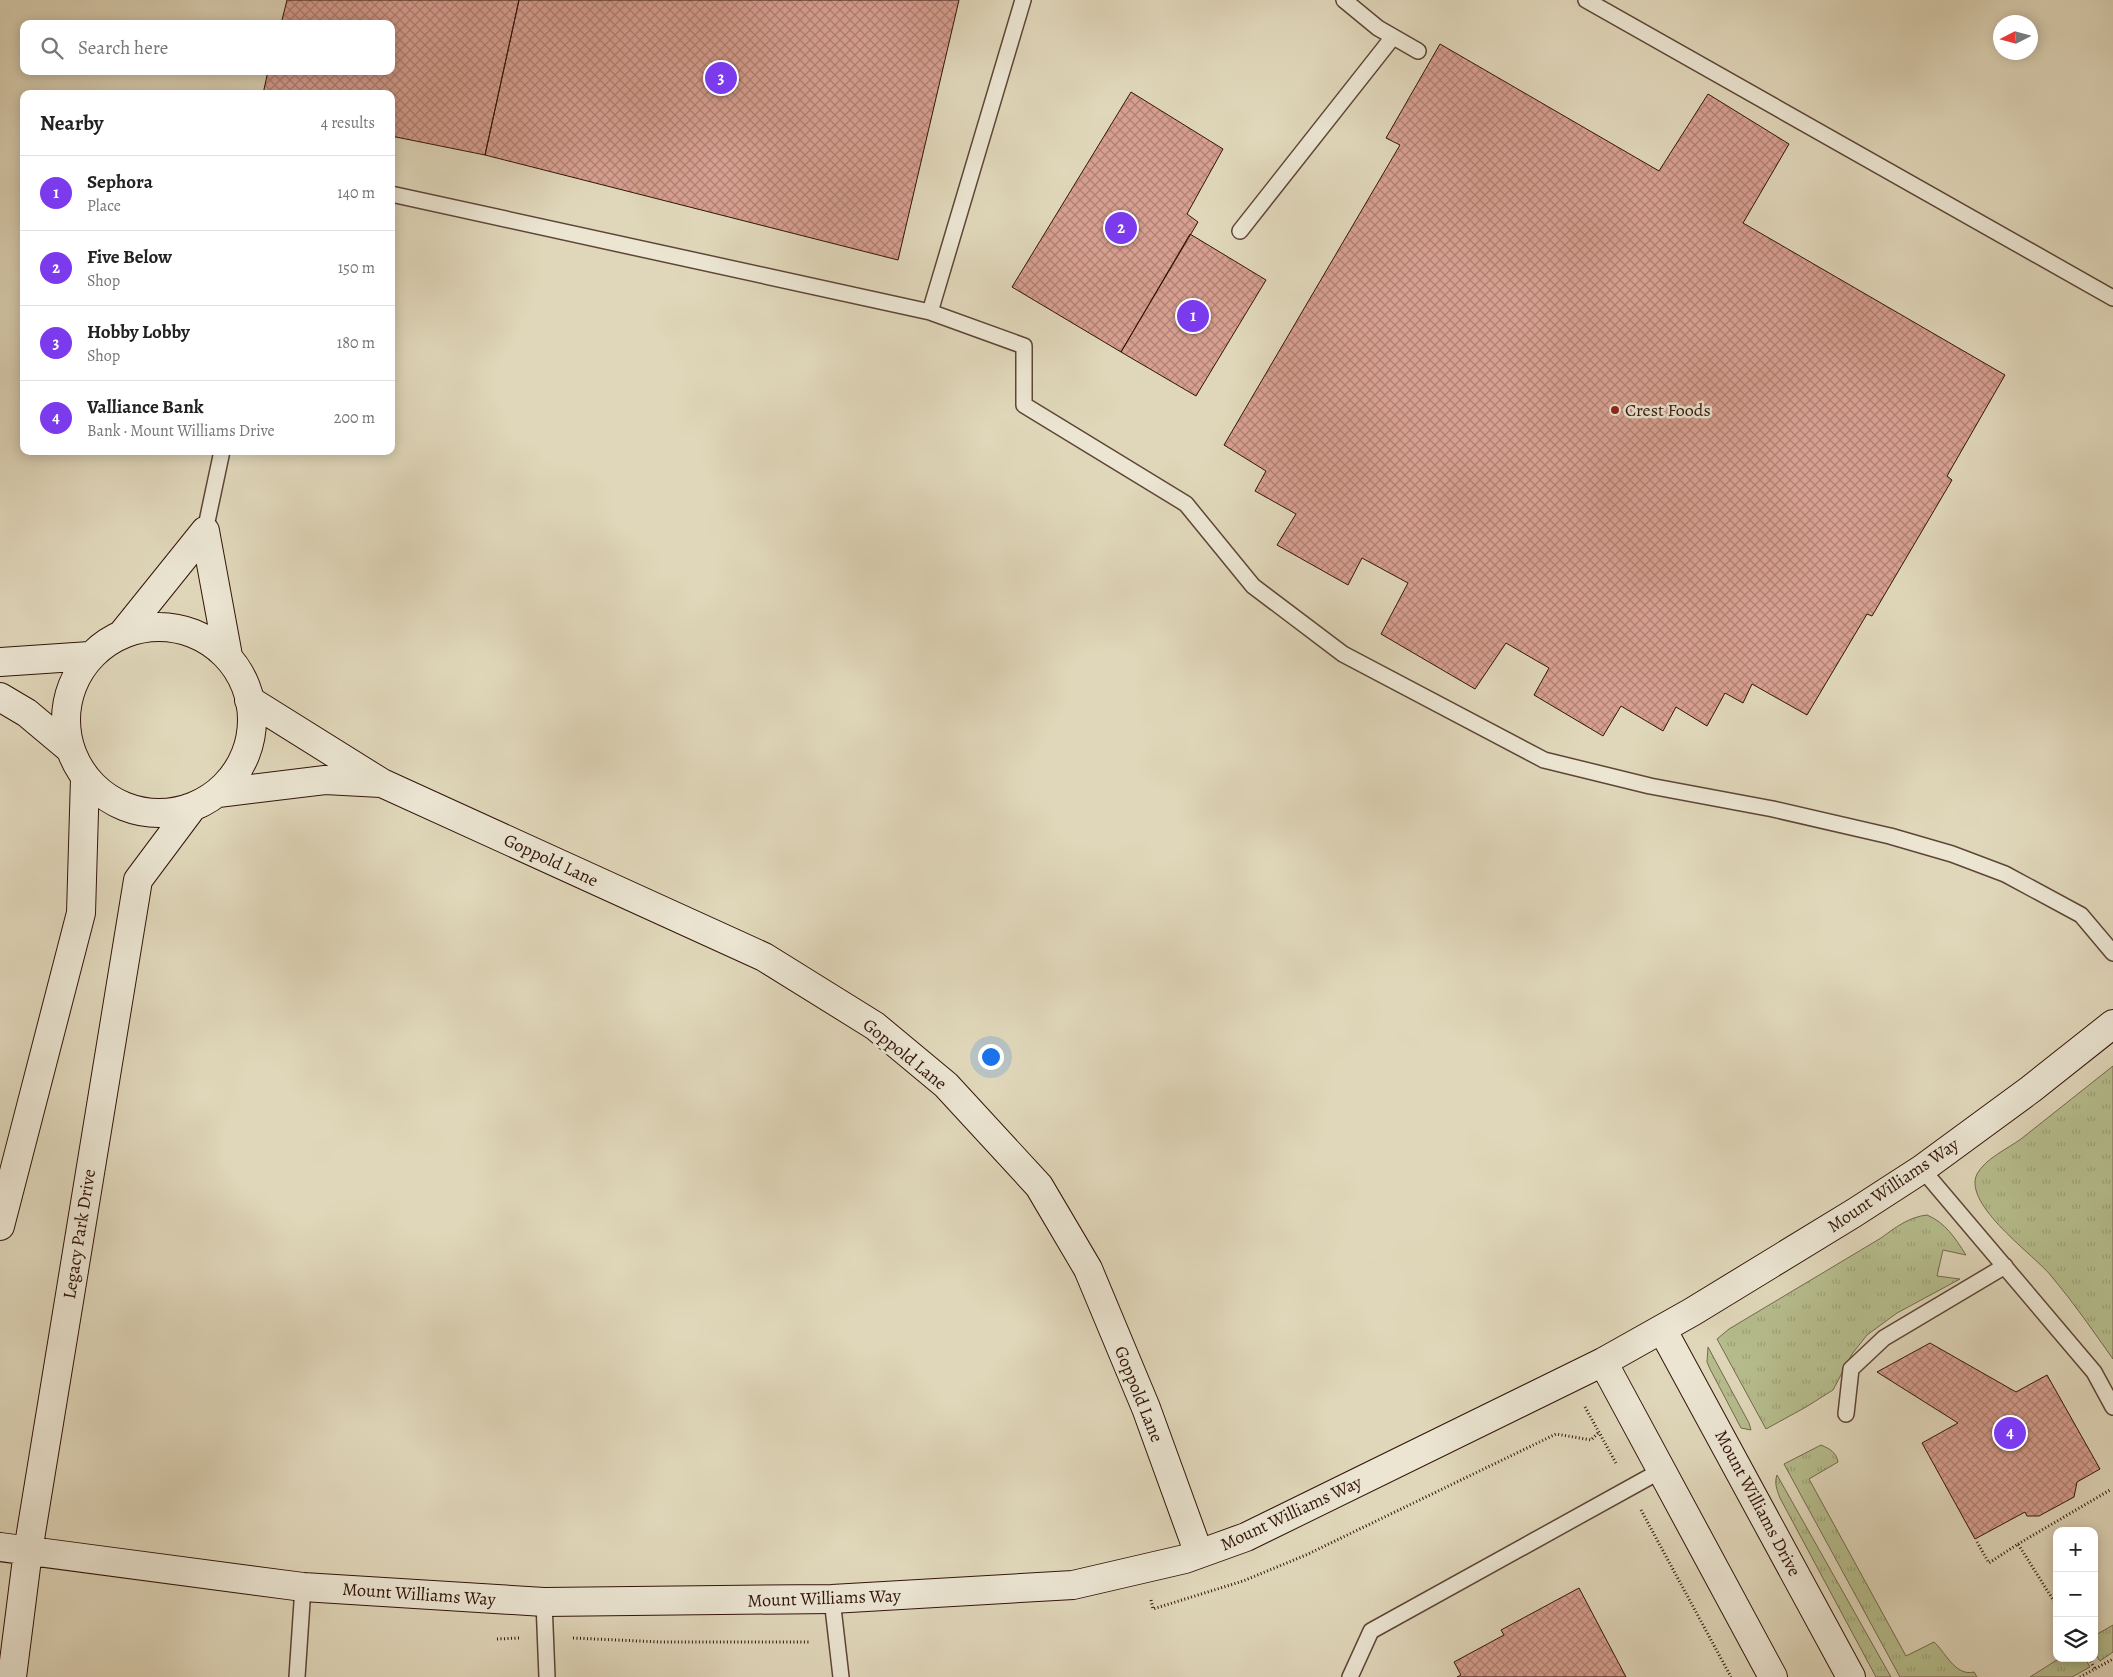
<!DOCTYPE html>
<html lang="en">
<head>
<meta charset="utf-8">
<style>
	:root { --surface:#fff; --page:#f6f6f6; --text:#222; --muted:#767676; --line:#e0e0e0; --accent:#7c3aed }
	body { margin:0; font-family:Alegreya,serif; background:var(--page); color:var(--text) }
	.controls { position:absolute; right:15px; bottom:15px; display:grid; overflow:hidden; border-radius:10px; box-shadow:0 2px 12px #0003 }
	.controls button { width:45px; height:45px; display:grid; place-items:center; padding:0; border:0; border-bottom:1px solid var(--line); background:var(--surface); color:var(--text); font:25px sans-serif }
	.compass { position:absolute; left:1993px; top:15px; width:45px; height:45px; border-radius:50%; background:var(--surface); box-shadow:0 2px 12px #0003; rotate:264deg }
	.you { position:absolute; left:990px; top:1056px; width:18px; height:18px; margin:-12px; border:4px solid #fff; border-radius:50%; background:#1a73e8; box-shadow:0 0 0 8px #1a73e833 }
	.badge { display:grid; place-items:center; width:32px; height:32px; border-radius:50%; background:var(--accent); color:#fff; font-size:16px; font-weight:700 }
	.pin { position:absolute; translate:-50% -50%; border:2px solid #fff; box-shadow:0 1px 5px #0006 }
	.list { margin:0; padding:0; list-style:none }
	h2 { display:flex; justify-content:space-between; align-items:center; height:65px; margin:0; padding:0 20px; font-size:21px }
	h2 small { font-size:16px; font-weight:400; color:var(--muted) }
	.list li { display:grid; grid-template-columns:32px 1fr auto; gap:15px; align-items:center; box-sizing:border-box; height:75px; padding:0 20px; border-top:1px solid var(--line) }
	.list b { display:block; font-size:19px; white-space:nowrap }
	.list p { margin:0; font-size:16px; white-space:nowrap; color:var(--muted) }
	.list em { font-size:16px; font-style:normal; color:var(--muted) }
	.icon { flex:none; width:28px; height:28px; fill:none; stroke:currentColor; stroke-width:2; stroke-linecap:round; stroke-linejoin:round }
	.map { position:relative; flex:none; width:2113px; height:1677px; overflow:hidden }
	.search { position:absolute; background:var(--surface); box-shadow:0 2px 12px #0003; left:20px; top:20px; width:375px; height:55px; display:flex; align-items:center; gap:12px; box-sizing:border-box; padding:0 18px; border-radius:10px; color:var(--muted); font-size:19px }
	.panel { position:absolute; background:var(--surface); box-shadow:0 2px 12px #0003; left:20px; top:90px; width:375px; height:365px; border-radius:10px }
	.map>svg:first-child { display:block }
	.grass { fill:url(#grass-tufts); stroke:#74694c }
	.building { fill:url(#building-cross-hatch); stroke:#33150a }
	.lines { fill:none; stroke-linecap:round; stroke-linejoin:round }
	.lane-casing { stroke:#5e4636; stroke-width:18 }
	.secondary-casing { stroke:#33150a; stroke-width:30 }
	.path { stroke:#33150a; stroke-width:3; stroke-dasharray:1 2.5; stroke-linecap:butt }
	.lane { stroke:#ebe5d2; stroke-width:15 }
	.secondary { stroke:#ebe5d2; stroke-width:28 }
	.poi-dot { fill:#8f2418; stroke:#ebe5d2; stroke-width:2 }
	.labels { text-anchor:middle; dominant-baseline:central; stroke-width:5; stroke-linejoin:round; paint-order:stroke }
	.poi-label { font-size:18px; fill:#33150a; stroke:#ebe5d2; text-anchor:start }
	.street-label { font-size:18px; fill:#33150a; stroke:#ebe5d2 }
</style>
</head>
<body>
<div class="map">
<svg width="2113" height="1677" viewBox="0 0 2113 1677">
	<defs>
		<pattern id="grass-tufts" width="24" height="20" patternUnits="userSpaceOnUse" patternTransform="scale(1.25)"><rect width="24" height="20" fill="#b6bd8d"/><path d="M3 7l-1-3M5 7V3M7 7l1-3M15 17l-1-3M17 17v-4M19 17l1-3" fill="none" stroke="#9da278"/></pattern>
		<pattern id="building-cross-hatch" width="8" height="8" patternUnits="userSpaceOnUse" patternTransform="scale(1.25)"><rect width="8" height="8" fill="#d79f90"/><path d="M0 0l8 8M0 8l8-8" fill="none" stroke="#af8074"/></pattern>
	</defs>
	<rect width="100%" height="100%" fill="#e0d7ba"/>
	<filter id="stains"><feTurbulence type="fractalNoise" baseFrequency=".004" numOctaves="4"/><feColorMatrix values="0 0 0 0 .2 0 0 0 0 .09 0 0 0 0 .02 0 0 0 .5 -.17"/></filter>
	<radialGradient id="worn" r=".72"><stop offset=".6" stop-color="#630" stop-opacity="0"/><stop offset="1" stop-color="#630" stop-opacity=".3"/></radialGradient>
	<path class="grass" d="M2113,1066V1359C2093,1331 2074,1303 2052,1277C2036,1256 1962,1205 1977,1174C1985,1159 2007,1149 2021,1139C2052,1115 2082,1090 2113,1066Z
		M1927,1215C1946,1223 1955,1238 1966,1255L1943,1250L1937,1276L1960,1279L1897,1313L1867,1335L1852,1354L1833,1390L1806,1407L1766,1429L1717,1339L1729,1329L1881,1238C1896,1227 1909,1217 1927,1215Z
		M1708,1347L1749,1423L1751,1430L1741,1428L1710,1369L1707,1362Z
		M1821,1445C1830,1449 1836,1452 1838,1462L1809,1479L1906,1656L1934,1642C1944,1650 1955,1677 1974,1672L1977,1677H1900L1784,1464Z
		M1777,1475L1891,1677H1876L1780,1498C1777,1490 1774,1483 1777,1475Z
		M2113,1625V1652L2100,1661L2094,1652V1636Z
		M2060,1658H2085L2090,1667L2072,1677H2030Z"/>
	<path class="building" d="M287,0H519L485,155L391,136V94H263L268,71H391V24H281Z
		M519,0H959L898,260L485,155Z
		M1440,44L1659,171L1708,94L1789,144L1743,223L2005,375L1947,476L1952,480L1872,616L1867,614L1807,715L1752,684L1743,703L1725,693L1707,726L1676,707L1663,731L1621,706L1603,736L1534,695L1549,668L1506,643L1475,689L1381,634L1408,583L1362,558L1348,585L1277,545L1296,514L1255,491L1266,471L1224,445L1400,145L1386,138Z
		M1131,92L1223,149L1187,214L1198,222L1121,352L1012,287Z
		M1190,234L1266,280L1196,396L1121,352Z
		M1930,1343L2016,1392L2047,1375L2100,1469L2077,1482L2074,1497L2039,1516H2027L2025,1512L1975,1539L1922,1443L1958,1423L1877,1372Z
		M1579,1588L1626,1677H1457L1461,1675L1454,1662L1504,1635L1501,1630Z"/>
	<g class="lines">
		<g class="lane-casing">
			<path id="lane" d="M1344,0L1378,28L1418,51
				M1586,0L2113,298
				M391,194L930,312L1024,346V405L1186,504L1253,586L1343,654L1544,760L1650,786L1773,809L1890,836L1952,854L2005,874L2081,915L2113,953
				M1240,231L1393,37
				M930,312L1023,0
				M205,531L222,451
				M1922,1169L2094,1372L2113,1407
				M1846,1414L1851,1369L1884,1338L2005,1266
				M832,1599L841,1677
				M544,1602L547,1677
				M297,1677L303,1587
				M1350,1677L1371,1631L1662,1470"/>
		</g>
		<g class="secondary-casing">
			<path id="secondary" d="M66 720a93 93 0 1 1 186 0a93 93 0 1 1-186 0Z
				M123,633L205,531L228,656
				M0,662L90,656
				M0,697L27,713L70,749
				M249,700L382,783L764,957L875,1026L946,1085L1039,1186L1088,1269L1146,1408L1199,1554
				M218,793L325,780L381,783
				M0,1226L81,913L85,778
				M1662,1329L1851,1677
				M1603,1362L1773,1677
				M0,1547L303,1587L544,1602L720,1600L832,1599L1073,1585L1185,1559L1246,1537L1603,1362L1692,1312L1854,1213L1922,1169L2031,1089L2113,1024
				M12,1677L28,1551L138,880L191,809"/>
		</g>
		<path class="path" d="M1585,1407L1617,1465
			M1641,1510L1731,1677
			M1977,1542L1989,1563L2018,1544L2057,1606
			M2018,1544L2110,1490
			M1151,1600L1153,1609L1243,1581L1306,1555L1556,1434L1591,1440L1599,1432
			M573,1638L660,1642H809
			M497,1639L519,1638
			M2089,1658L2095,1669
			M2080,1677L2113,1659"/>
		<use href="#lane" class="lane"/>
		<use href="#secondary" class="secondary"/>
	</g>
	<circle class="poi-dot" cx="1615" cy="410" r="5"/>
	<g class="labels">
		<g class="poi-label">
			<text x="1625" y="410">Crest Foods</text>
		</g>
		<g class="street-label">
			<text transform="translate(551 860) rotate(25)">Goppold Lane</text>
			<text transform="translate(905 1054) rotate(39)">Goppold Lane</text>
			<text transform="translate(1893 1185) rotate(-34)">Mount Williams Way</text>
			<text transform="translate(79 1234) rotate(-81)">Legacy Park Drive</text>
			<text transform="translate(1139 1394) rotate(68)">Goppold Lane</text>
			<text transform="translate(1758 1503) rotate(62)">Mount Williams Drive</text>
			<text transform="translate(1291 1513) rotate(-25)">Mount Williams Way</text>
			<text transform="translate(419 1594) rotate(4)">Mount Williams Way</text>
			<text transform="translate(824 1598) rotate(-2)">Mount Williams Way</text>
		</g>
	</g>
	<rect width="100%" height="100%" filter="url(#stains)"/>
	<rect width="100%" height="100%" fill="url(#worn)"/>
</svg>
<div class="controls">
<button>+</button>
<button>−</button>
<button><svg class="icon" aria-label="layers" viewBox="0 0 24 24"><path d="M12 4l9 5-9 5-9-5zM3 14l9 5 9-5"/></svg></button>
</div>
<svg class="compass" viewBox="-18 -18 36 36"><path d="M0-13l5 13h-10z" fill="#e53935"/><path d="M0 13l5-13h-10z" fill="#767676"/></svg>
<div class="you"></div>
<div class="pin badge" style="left:1193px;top:316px">1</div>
<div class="pin badge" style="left:1121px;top:228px">2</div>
<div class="pin badge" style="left:721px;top:78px">3</div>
<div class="pin badge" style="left:2010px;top:1433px">4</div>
<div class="search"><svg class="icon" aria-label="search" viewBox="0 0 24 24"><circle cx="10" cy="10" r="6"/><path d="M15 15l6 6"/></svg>Search here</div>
<section class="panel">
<h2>Nearby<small>4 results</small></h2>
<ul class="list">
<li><span class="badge">1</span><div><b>Sephora</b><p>Place</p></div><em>140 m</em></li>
<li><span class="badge">2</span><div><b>Five Below</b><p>Shop</p></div><em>150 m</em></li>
<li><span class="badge">3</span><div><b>Hobby Lobby</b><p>Shop</p></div><em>180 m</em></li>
<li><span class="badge">4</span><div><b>Valliance Bank</b><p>Bank · Mount Williams Drive</p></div><em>200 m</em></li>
</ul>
</section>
</div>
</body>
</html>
